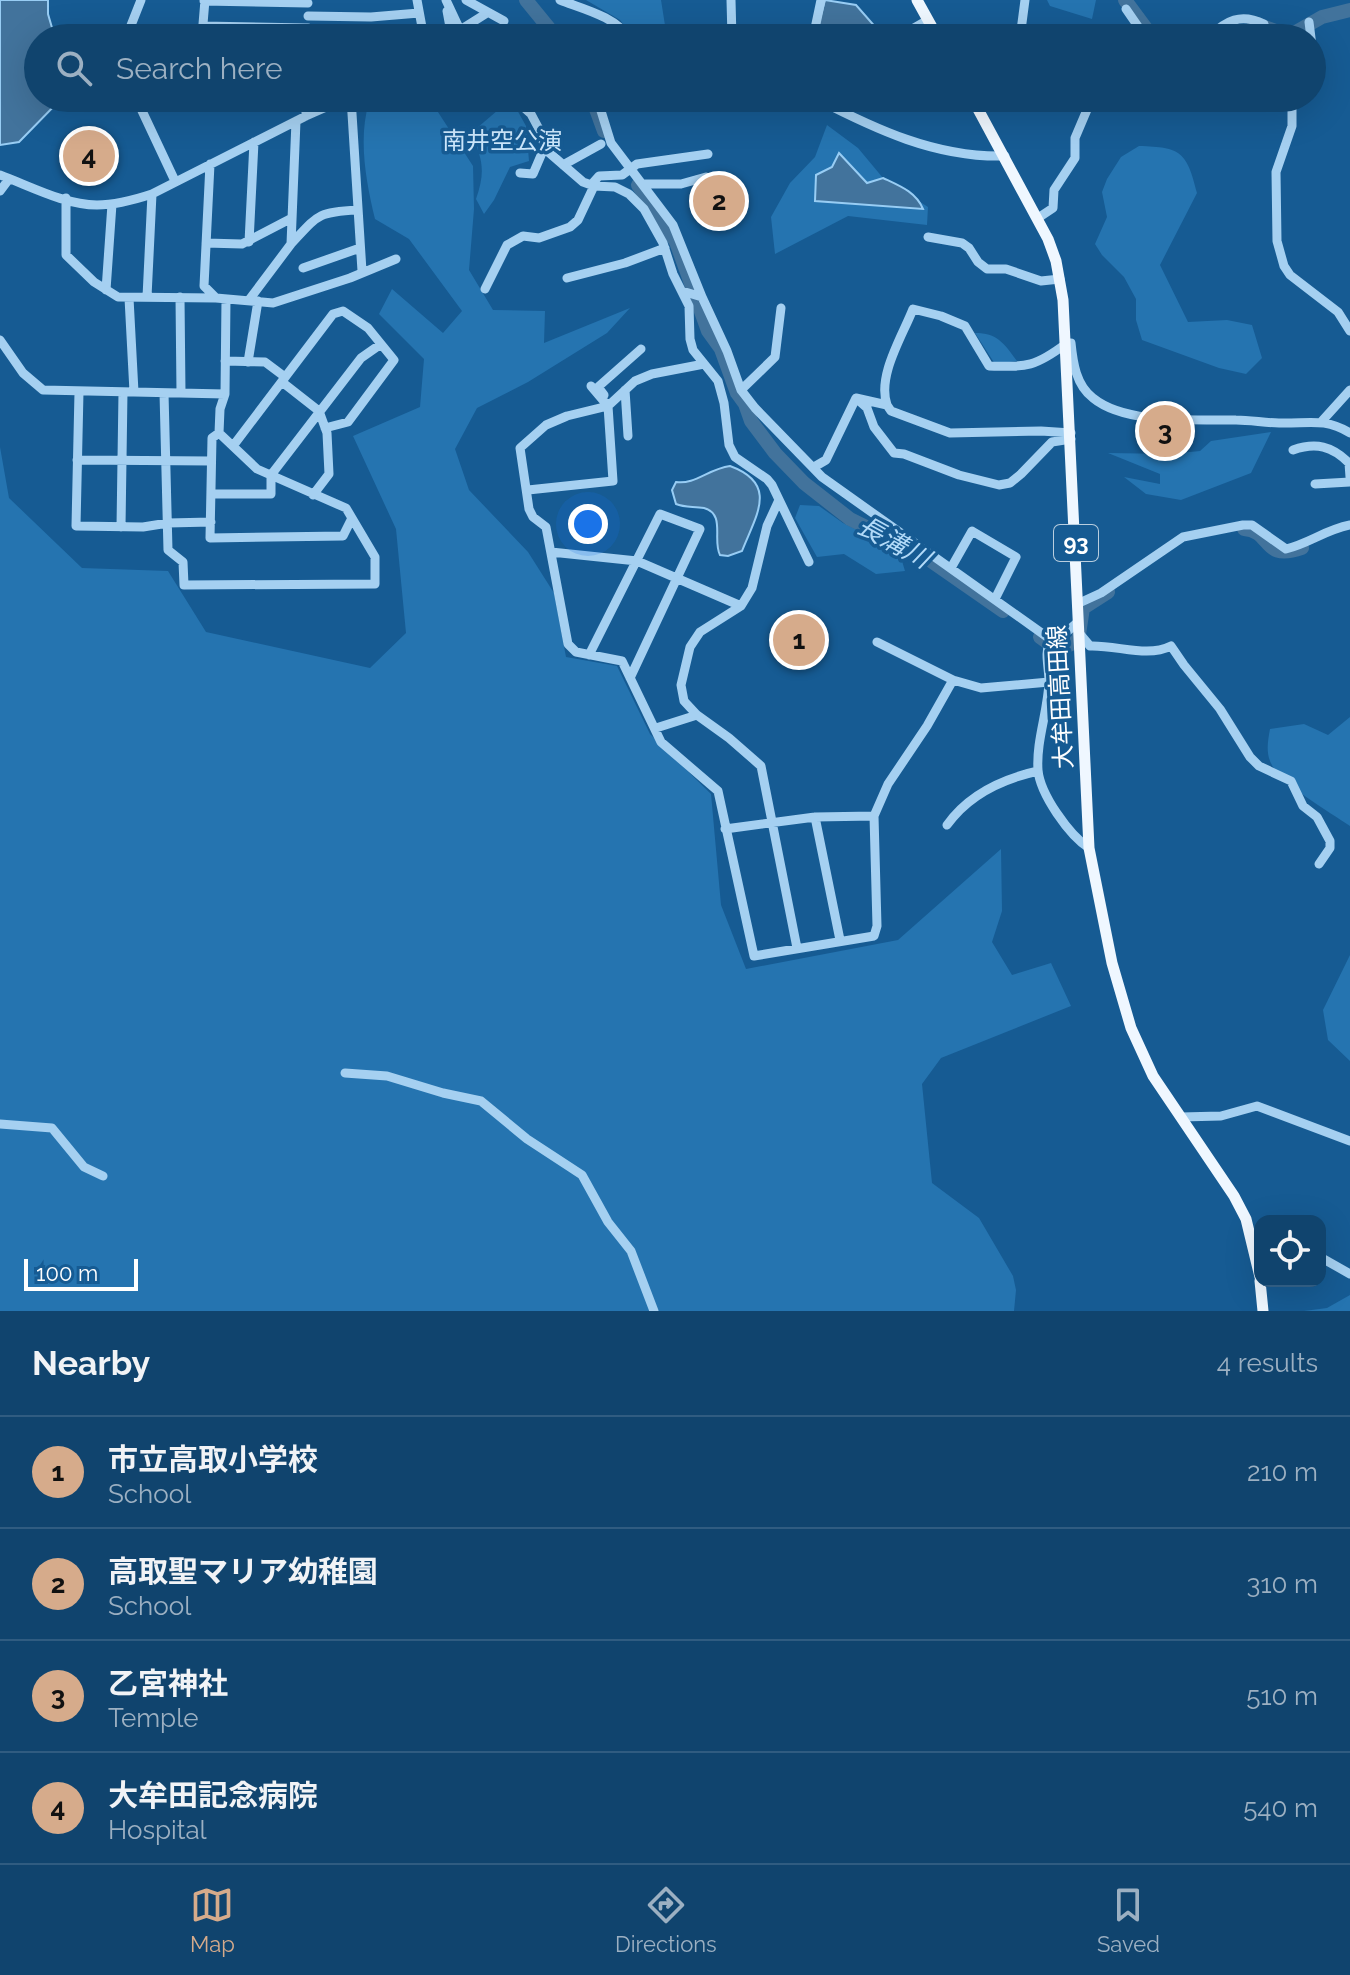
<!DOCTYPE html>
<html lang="en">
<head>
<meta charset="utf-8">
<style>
	:root { --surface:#10446e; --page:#1e4e76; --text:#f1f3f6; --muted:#9cb0c2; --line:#305c81; --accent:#d6ab8b }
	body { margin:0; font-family:Raleway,"Noto Sans JP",sans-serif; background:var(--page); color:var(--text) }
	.controls { position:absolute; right:24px; bottom:24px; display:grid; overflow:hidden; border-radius:16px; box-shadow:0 8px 32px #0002 }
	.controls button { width:72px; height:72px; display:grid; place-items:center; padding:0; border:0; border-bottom:2px solid var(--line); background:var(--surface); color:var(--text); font:40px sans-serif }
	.scale { position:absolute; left:24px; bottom:20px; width:114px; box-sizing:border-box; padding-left:8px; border:4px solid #fff; border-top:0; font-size:22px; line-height:28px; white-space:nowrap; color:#fff; -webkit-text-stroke:6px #165b93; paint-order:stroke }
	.you { position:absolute; left:588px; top:524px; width:28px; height:28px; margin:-20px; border:6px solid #fff; border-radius:50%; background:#1a73e8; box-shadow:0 0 0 12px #1a73e833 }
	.badge { display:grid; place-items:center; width:52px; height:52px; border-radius:50%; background:var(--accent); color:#111; font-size:26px; font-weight:700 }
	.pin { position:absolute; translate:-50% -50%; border:4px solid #fff; box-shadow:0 2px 8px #0006 }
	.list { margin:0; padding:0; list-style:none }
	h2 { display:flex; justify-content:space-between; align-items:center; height:104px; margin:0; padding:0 32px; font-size:34px }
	h2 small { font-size:26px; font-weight:400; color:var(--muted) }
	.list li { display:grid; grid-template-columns:52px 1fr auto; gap:24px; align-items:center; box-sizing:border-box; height:112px; padding:0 32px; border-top:2px solid var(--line) }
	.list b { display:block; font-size:30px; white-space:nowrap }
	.list p { margin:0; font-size:26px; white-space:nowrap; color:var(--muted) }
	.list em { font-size:26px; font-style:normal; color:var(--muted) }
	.icon { flex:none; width:44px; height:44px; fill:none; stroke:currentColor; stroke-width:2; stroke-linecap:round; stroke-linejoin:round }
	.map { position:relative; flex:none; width:1350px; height:1311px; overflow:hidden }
	.search { position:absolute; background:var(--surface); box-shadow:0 8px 32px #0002; left:24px; right:24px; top:24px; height:88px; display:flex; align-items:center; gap:20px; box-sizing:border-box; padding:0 28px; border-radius:44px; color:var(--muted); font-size:30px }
	.sheet { height:552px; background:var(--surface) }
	nav { display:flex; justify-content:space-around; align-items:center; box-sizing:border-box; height:112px; border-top:2px solid var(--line); background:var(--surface); font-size:22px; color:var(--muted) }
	nav a { display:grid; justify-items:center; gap:4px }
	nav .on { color:var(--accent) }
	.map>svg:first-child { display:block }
	.green { fill:#2574b0 }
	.water { fill:#42739c; stroke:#98cdf4; stroke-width:2 }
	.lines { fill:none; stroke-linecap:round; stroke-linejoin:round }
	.river { stroke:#42739c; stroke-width:14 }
	.minor { stroke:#a5d0f1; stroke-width:9 }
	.major { stroke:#eff7ff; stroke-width:11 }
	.labels { text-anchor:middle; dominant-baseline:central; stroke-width:7; stroke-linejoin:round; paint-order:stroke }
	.shield { fill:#165b93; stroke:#b9cedf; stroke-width:2 }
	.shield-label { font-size:22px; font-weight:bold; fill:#fff }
	.park-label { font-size:24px; fill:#cce7fc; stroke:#165b93 }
	.street-label { font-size:24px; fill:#fff; stroke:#165b93 }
	.water-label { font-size:26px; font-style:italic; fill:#b2daf8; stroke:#165b93 }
</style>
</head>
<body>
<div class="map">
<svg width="1350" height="1311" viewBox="0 0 1350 1311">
	<rect width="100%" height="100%" fill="#165b93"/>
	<path class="green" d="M586,0H661L667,38H634L620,20Z
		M1047,0H1096L1092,19L1050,6Z
		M385,98H397L436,109L473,166L474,209L469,270L493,310L545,311L544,343L630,308L607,333L528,382L477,408L455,449L469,490L528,552L554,593L566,657L617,666L650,734L711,794L721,905L746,969L898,940L1001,849L1002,911L992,942L1012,975L1051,963L1071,1006L941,1058L922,1084L932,1183L979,1218L1013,1276L1016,1290L1014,1311H0V447L9,498L82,568L168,571L206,632L370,668L406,633L396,529L353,436L420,407L424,359L379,314L392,289L443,333L462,311L409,239L375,219C366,182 358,139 369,102Z
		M511,99L526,126L529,161L510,167L494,200L484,214L476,199C485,174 484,158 470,134Z
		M827,125L858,148L883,178L928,207L927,225L848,216L775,254L771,217L790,183L815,157Z
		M1139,146C1181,147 1187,152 1197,193L1160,265L1188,322L1227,320L1252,325L1262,358L1246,374L1219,368L1142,340L1136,320V299L1124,277L1102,255L1095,244L1107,217L1102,192L1107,179L1121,157Z
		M975,333C997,333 1004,343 1017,361L995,364Z
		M1271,432L1251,473L1181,500L1146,494L1124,477L1160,484V474L1108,453L1170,454L1200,451L1211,441Z
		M800,505L819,506L843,523L899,551L905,571L876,574L844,554L817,557L795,518Z
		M1350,717V826C1330,812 1277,782 1270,761C1266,751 1268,740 1270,729L1304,724L1328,735Z
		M1350,955V1061L1328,1040L1323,1010Z
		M1350,1295V1311H1304L1327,1308Z"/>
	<path class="water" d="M0,0H48V14L55,38H38V98H62L19,142L0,145Z
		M825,0L856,5L885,38H835L817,30Z
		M839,153L867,183L883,178C900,186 916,192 923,209L815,201L816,175L832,167Z
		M730,466C779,484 756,515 742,551L728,556L720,555C712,540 726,514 704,508C694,506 685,508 676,504L672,490L676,482C695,485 708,469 730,466Z"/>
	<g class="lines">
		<path class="river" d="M526,0L557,38
			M1125,0L1153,38
			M1254,23L1284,34L1294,33L1322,17L1350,10
			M592,98L604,131
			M638,185L676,242L708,331L721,349L737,393L745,404L751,421L775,453L804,483L850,519L921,554L1003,611
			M1244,529C1273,531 1261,562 1302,548
			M1040,637C1058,650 1058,650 1078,641L1083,608L1108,592"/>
		<path class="minor" d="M417,0L424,38
			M446,0L460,30L478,38
			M466,0L504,21
			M560,0C580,8 618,17 628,38
			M731,0L732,38
			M204,1L308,3
			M1126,9L1146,38
			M447,11L452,38
			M308,16L371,17L419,13
			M1309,22L1312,46
			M203,26L308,28
			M460,30L487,13
			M202,36L205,0
			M126,38L141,0
			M813,38L821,0
			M903,38L902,35L928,20
			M1020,38L1025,0
			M1208,38C1226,20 1241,13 1264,24L1265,30L1248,38
			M136,98L175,181
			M351,98L362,271
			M513,98L531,114L539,129L546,150L583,182L594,186L615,187L629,194L644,209L663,243L673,274L689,306L690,339L693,350L718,381L724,403L729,445L735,457L767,479L772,485L809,562
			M597,98L611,143L673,225L702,297
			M815,98C875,129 936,158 1005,156
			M1292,98V126L1276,172L1277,241L1284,266L1290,275L1338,312L1350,331
			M306,116V98
			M210,164L204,286L216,298
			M563,165L601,144
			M520,173L533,174L542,153L546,150
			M0,175C30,186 65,205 97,205C116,205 134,200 152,194L306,116L347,98
			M643,184H681L706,177
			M591,185L599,176L622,175L637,164L708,154
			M0,191L9,179
			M66,198V255L94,282L118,297L216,298L273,303L350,278L396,259
			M1038,218L1053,208L1054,190L1075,158V138L1092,98
			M928,237L962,243L969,248L978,262L987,269H1006L1041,281L1060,279
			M249,242L254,142
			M206,243L242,244L292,218
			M291,244C318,215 317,212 357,210
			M303,268L360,248
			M567,278L625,263L665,248
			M485,289L507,245L523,236L539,238L570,227L578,220L594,186
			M106,290L112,204
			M682,291L702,297L727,351L741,390L755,408L822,477L1050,639
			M147,297L152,194
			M180,297L181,393
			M129,298L134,392
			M226,299L225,394L220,409L219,433L212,438L210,538L343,536L351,520
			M249,300L291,244L296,121
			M0,340L23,373L43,390L225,394
			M225,361L265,362L285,377
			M248,362L258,301
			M704,364L652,374L635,381L608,406L567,416L546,425L520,448L529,509L533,517L546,527L568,644L576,652L622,661L661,742L718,791L754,956L874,936L877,926L874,816L888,784L927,726L953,680
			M282,382L319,411L327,433L329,474L313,495
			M625,390L628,436
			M741,390L775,357L781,308
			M79,392L76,526L143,527L168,523L211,522
			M164,393L168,550L183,562L184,585L375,584V557L346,508L257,469L219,433
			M604,395L598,387L641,349
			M858,400L867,408L874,427L894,453L904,454L959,475L999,485L1010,483L1021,474L1052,442L1071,439
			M887,405C877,376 902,337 913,309L941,316L965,326L989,366C1028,367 1035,367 1067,343H1071C1073,363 1076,385 1093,398C1126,425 1195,419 1236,420C1251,420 1265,423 1279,423C1307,424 1324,417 1350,433
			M1322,421L1350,390
			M233,446L333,314L343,311L368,328L394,360L348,422L325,428
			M1293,450C1316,442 1332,446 1349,463L1350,477
			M77,460L211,461
			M814,467L826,460L856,398L887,405L891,411L950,433L1041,431L1071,433
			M1315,484L1350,482
			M528,490L613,481L608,406L591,386
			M211,494H271V475L361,358L381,344
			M779,500L767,526L752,588L741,606L700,632L690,647L681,685L684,701L697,715L729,738L761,766L797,948
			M121,527L123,392
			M551,552L637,561L741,606
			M951,568L972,531L1016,557L995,599
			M1077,604L1101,593L1183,537L1243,525H1252L1286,549C1310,543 1325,530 1350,525
			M1079,633L1090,646C1118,645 1147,658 1171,646L1184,665L1220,709L1250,757L1259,766L1291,781L1303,806L1317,817L1330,841V848L1319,864
			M1050,639C1044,654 1049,667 1049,682C1048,711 1036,741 1038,770C1040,794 1069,835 1089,848
			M1050,639L1062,636L1078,622
			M877,642L953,680L981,688L1049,682
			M589,655L660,514L700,529L630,678
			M656,728L697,715
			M815,817L840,940
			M947,825C969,794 1002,779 1038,771
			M725,829L815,817L874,816
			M345,1073L387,1076L443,1093L481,1101L527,1139L582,1175L608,1222L631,1251L654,1311
			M1181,1117L1221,1116L1257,1106L1350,1141
			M0,1124L52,1128L84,1167L103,1176
			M1320,1257L1350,1274"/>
		<path class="major" d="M917,0L938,38
			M972,98L1048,239L1056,261L1063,300L1089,848L1112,963L1131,1028L1153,1076L1234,1196L1246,1219L1260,1277
			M1260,1281L1263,1311"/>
	</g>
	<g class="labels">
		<rect class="shield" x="1054" y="525" width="44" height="36" rx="6"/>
		<g class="shield-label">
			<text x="1076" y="543">93</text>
		</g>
		<g class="park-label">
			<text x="502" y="140">南井空公演</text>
		</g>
		<g class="street-label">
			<text transform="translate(1060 697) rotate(-93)">大牟田高田線</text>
		</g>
		<g class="water-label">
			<text transform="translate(894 542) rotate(29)">長溝川</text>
		</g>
	</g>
</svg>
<div class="controls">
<button><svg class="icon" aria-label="locate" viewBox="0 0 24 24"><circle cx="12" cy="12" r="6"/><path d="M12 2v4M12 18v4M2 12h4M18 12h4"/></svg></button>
</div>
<div class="scale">100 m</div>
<div class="you"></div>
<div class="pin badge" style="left:799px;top:640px">1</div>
<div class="pin badge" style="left:719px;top:201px">2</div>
<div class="pin badge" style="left:1165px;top:431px">3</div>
<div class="pin badge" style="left:89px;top:156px">4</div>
<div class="search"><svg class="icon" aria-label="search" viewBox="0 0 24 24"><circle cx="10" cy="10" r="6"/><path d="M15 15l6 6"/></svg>Search here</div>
</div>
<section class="sheet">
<h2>Nearby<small>4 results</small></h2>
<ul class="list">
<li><span class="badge">1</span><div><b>市立高取小学校</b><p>School</p></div><em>210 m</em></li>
<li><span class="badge">2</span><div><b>高取聖マリア幼稚園</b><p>School</p></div><em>310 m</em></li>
<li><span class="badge">3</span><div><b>乙宮神社</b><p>Temple</p></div><em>510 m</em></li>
<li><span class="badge">4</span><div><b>大牟田記念病院</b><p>Hospital</p></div><em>540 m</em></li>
</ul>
</section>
<nav>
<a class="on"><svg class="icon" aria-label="map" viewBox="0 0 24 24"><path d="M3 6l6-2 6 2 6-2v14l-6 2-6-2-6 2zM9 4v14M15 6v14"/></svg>Map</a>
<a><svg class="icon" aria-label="directions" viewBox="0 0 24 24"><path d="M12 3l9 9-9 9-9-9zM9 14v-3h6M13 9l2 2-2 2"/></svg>Directions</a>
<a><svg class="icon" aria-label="saved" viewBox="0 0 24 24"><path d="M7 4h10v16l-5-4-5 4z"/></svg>Saved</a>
</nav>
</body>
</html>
